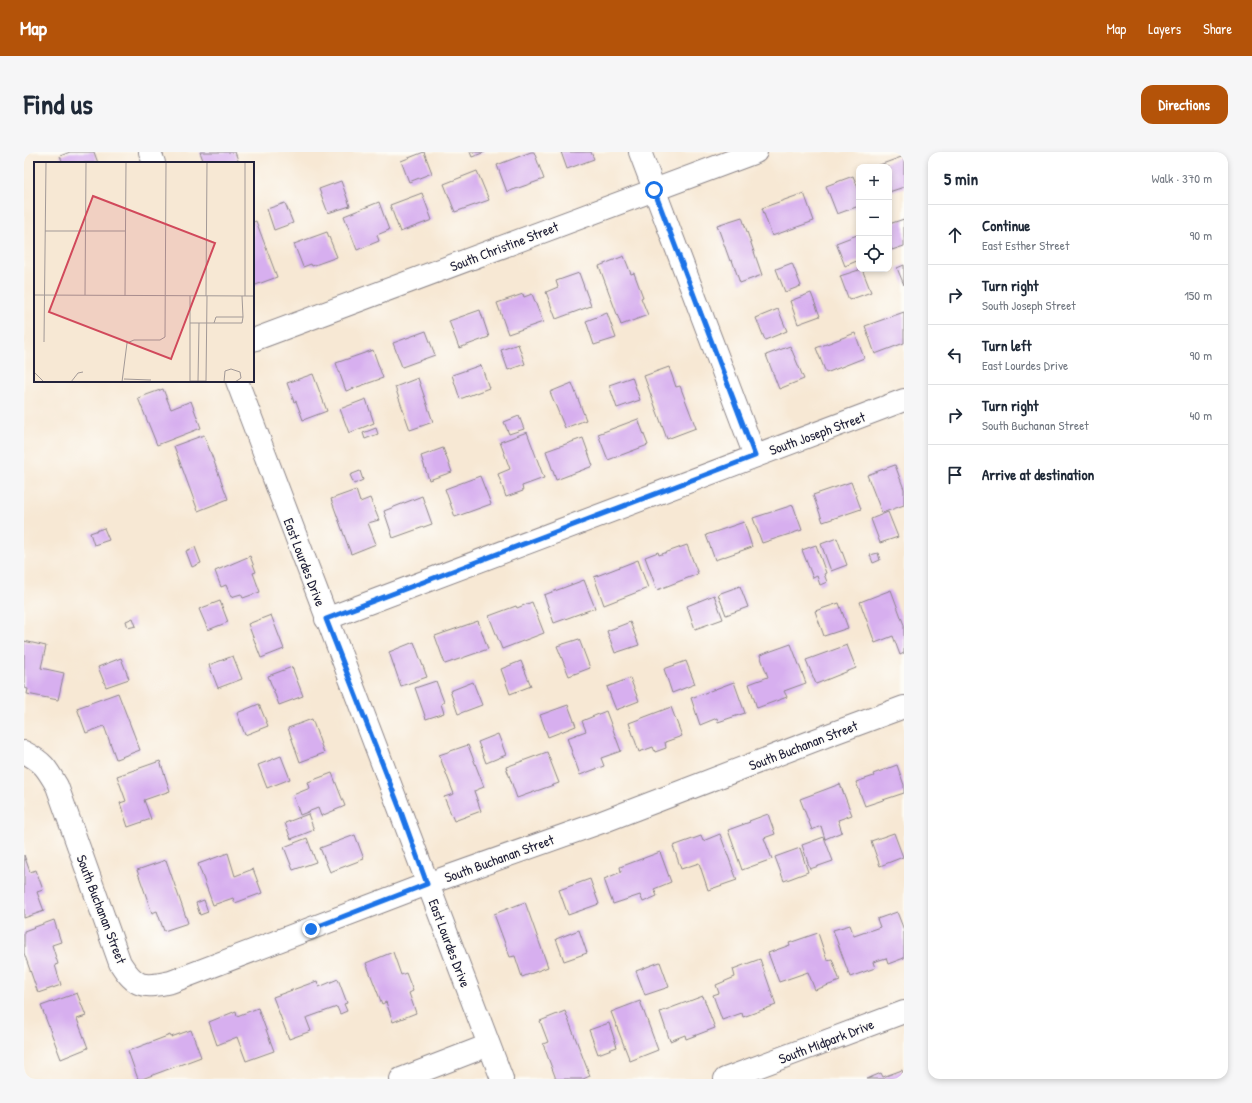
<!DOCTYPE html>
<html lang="en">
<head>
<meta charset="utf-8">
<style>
	:root { --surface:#fff; --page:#f6f6f7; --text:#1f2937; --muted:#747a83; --line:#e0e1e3; --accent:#b45309 }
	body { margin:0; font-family:"Patrick Hand",sans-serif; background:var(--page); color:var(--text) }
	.controls { position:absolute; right:12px; top:12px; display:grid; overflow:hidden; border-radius:8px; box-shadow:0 2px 6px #0003 }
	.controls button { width:36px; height:36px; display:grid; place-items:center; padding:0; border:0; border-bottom:1px solid var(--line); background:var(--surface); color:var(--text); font:20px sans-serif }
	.stop { position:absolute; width:12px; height:12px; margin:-9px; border:3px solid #1a73e8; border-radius:50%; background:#fff }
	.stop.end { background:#1a73e8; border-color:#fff; box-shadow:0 1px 4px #0008 }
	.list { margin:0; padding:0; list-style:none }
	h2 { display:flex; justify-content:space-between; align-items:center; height:52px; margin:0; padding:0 16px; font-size:17px }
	h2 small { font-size:13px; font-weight:400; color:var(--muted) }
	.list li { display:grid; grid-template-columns:26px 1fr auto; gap:12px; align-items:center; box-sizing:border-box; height:60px; padding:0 16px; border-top:1px solid var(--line) }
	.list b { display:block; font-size:15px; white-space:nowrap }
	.list p { margin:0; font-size:13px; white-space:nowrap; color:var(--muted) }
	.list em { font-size:13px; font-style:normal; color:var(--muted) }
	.icon { flex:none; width:22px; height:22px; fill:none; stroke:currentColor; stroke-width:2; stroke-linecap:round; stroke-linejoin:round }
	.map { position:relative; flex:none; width:880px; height:927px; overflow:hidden; border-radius:12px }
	header { display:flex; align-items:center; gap:24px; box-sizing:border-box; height:56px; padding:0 20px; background:var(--accent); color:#fff }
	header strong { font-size:19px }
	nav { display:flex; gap:22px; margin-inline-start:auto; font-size:14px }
	.intro { display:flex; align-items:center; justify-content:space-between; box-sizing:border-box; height:96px; padding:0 24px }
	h1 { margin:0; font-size:28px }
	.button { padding:10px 18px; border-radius:12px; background:var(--accent); color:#fff; font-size:14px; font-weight:700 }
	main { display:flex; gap:24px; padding:0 24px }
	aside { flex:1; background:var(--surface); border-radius:12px; box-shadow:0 2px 6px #0003 }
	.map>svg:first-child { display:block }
	.building { fill:#d7afef }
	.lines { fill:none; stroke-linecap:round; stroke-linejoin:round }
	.minor-casing { stroke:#8c8588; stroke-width:24 }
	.minor { stroke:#fff; stroke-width:22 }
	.route { stroke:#1a73e8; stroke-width:5 }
	.labels { text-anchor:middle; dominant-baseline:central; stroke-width:3; stroke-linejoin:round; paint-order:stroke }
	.street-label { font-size:14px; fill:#22223b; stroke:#fdfcf7 }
	.inset-road { fill:none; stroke:#a29997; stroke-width:1 }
	.view { fill:#d1495b; fill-opacity:0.15; stroke:#d1495b; stroke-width:2 }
	.inset-edge { fill:none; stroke:#22223b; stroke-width:2 }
</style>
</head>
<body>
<header>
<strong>Map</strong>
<nav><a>Map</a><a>Layers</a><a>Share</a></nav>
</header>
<div class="intro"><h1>Find us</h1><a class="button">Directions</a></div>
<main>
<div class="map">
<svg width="880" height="927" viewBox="0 0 880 927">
	<rect width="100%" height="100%" fill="#fdfcf7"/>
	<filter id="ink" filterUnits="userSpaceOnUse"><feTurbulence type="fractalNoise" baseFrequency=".025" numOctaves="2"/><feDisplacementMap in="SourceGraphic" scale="8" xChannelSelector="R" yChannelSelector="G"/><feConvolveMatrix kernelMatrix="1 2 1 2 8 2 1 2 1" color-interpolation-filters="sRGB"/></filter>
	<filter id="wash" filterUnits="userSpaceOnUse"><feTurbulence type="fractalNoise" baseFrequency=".012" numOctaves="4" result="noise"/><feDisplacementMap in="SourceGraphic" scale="16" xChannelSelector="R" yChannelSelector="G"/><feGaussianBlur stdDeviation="0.9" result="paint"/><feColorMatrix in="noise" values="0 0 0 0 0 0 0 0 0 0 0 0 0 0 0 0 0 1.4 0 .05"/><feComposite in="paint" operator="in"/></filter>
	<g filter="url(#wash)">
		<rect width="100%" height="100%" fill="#f7e8d4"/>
		<g id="blocks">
			<path class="building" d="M46,0H70L74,11H39L36,4Z
				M176,0H211L215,11H180Z
				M400,0L408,21L385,30L377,9Z
				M446,0H461L448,5Z
				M507,0H510L520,27L483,40L473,13Z
				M537,0H567L570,7L543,17Z
				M880,4V35L865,40V15H850Z
				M453,19L465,48L431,60L420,32Z
				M829,24L835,38V54L813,62L802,34Z
				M317,29L326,54L304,61L295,37Z
				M398,41L408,68L376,80L366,53Z
				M780,41L790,69L748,84L738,56Z
				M355,50L365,78L353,83L355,89L333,98L320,64Z
				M261,51L269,71L250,78L243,57Z
				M718,65L738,123L716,131L708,108L706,109L693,73Z
				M880,67V94L868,98L865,91V72Z
				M232,69L253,125L229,134V70Z
				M303,80L313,105L288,114L287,112L279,115L270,92Z
				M833,83L835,87V108L821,114L812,91Z
				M600,104L607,122L610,121L619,145L617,146L624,163L597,173L575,114Z
				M768,111L777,134L761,140L752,117Z
				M880,113V133L873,116Z
				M838,117L847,140L825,148L816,124Z
				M555,121L567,154L532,167L522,140L534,135L532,129Z
				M787,141L796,164L774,172L766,149Z
				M499,142L500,145L508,142L519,170L484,182L473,151Z
				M754,157L763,179L741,188L732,166Z
				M456,158L465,185L435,196L425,169Z
				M880,160V191L851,202L841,174Z
				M583,161L592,186L570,193L562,169Z
				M402,179L411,203L378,215L369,191Z
				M831,181L840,206L802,221L792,196Z
				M494,192L501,212L484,218L477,198Z
				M766,194L780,227L755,237L742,203Z
				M349,198L359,226L322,239L312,211Z
				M457,213L465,236L436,247L428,223Z
				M645,215L652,235L656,234L672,276L643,287L620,224Z
				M289,222L303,259L279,268L272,249L270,250L263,231Z
				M608,225L616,248L593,256L585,233Z
				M394,226L409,270L386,278L371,235Z
				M548,231L562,268L541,276L526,240Z
				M139,237L147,257L167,249L177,276L133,293L114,246Z
				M342,247L350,271L325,281L316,257Z
				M495,264L500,277L485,282L480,270Z
				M614,267L624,293L584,308L574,282Z
				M352,276L354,282L341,287L339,281Z
				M503,280L520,326L498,334L499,339L482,345L474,322L486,317L476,290Z
				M180,283L204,347L174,359L150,294Z
				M559,286L569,314L532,328L522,299Z
				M419,296L428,320L405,328L397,304Z
				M871,313L880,337V353L858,361L843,323Z
				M336,319L339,328L330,332L326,323Z
				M456,324L467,352L431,365L421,337Z
				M827,330L837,357L799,370L789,343Z
				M332,338L336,350L346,346L355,368L344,371L352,392L327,402L307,347Z
				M398,344L408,372L369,386L360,359Z
				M769,353L778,378L738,391L729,366Z
				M864,360L874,385L856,391L847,367Z
				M720,370L728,395L691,408L682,383Z
				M80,376L85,388L70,393L66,381Z
				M813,386L823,413L807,419L797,392Z
				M663,393L674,422L633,438L621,405L634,400L635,403Z
				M792,393L802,421L800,422L803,430L796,433L793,424L789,426L778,398Z
				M171,395L177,411L168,415L162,399Z
				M854,401L856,408L849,411L846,403Z
				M226,404L232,420L229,421L236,440L219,446L217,442L207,445L202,433L197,435L191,419Z
				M614,408L624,436L580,453L570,425Z
				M560,428L571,456L530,471L520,443Z
				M716,434L724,455L702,463L694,442Z
				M867,438L880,473V501L876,503L869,484L851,491L836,450Z
				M690,443L699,467L671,477L663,454Z
				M196,449L204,470L184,478L175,457Z
				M508,450L520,481L478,497L465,464L492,454L493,456Z
				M815,451L824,476L800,484L791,459Z
				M247,463L260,497L237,506L224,472Z
				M109,466L112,474L104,476L102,469Z
				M454,469L464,497L421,512L411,484Z
				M606,470L615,493L591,501L583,479Z
				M555,487L566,516L545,524L533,494Z
				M0,489L22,494L17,516L40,521L34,548L3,542L4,537L0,536Z
				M390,490L403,525L377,534L365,500Z
				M767,492L782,531L760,539L763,545L733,556L725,532L744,525L736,503Z
				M823,493L832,516L792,532L782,508Z
				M209,504L218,527L194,536L185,513Z
				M97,506L105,527L82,535L74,515Z
				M497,509L507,534L486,542L477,517Z
				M662,509L671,532L648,541L640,517Z
				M268,515L279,544L255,553L244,524Z
				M606,526L615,549L592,558L583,535Z
				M412,529L420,550L417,552L420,561L402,567L391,536Z
				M449,530L458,553L434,562L426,539Z
				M710,530L721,561L694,570L693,566L676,573L667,546Z
				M94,541L116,598L92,607L80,574L62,581L53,556Z
				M235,552L244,574L221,583L213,561Z
				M544,553L552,574L524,585L516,563Z
				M647,555L658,584L641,590L642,596L631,600L629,595L615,600L605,571Z
				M582,559L597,599L577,606L580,614L556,623L543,586L562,579L558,569Z
				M288,567L300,601L276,610L264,576Z
				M474,582L482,603L462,611L454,590Z
				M444,593L460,635L450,639L457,659L430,669L420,645L430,642L415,603Z
				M523,600L535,631L493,646L482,615Z
				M257,604L266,627L243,636L234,613Z
				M136,609L146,639L120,648L127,667L104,675L96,651L102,649L93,624Z
				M873,613L880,633V641L841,654L832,630L850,624L849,622Z
				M308,621L321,654L297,664L294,656L276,663L269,643L286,636L284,630Z
				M816,632L828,663L814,668L818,680L801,687L797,674L788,678L776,647Z
				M284,662L290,678L267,687L261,671Z
				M744,662L751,682L740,686L748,707L718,718L704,678L726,670L725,669Z
				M870,681L879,705L856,714L847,689Z
				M696,682L713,728L684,738L675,711L657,717L649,694L677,684L679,689Z
				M331,683L340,707L306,720L296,696Z
				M800,685L809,709L786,717L778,693Z
				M283,686L292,710L269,718L260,695Z
				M776,696L784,720L760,729L751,705Z
				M636,700L647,730L630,737L633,744L619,750L616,743L589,752L580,727L597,720L596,715Z
				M204,701L211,724L229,717L238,741L211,751L209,746L189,753L174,712Z
				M0,703L6,720L12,718L19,738L13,740L20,759L0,766Z
				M142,708L164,771L140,779L133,759L128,761L113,718Z
				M566,727L575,752L544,763L535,738Z
				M180,748L184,760L176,763L172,751Z
				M501,750L524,815L498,825L491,804L486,805L470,762Z
				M873,760L880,778V806L864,812L862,806L849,810L851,816L826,825L809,778L826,773L830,784L856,775L853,767Z
				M30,768L37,790L28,793L34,812L31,813L37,833L14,841L0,801V779Z
				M555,778L563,801L540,809L532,787Z
				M794,781L803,808L808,807L816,829L791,838L784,820L755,830L744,801L766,793L765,791Z
				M369,800L377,823L382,821L389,839L385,841L392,861L369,870L362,850L358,852L342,811Z
				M736,807L752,853L719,865L718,861L698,868L689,843L695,841L692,833L711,825L709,817Z
				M636,810L645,835L621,843L612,819Z
				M314,827L323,851L320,852L323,859L316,862L313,855L282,866L287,879L265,887L249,845L293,829L295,835Z
				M53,841L62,864L53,867L64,896L37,907L17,854Z
				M679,844L691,876L662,887L661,883L646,889L636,860Z
				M616,849L634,898L606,909L587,860Z
				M234,856L250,899L222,909L213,885L193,893L185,870L212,859L213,864Z
				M541,859L566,924L559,927H532L519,892L524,890L516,869Z
				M585,871L593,895L574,902L565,878Z
				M167,878L177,905L118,927H114L104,899L146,883L147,885Z
				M878,918L880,927H843L857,921L859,925Z"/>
		</g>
	</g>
	<g filter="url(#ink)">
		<use href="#blocks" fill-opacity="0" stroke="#8c8588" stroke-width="1"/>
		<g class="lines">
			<g class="minor-casing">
				<path id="minor" d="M126,0L130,11
					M616,0L731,304
					M229,188L732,0
					M213,229L478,927
					M302,467L880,248
					M0,600C19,610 22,615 33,634L96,811C112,836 119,836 147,830L403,732L578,670L807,582L880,555
					M377,927L465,893
					M701,927L880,860"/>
			</g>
			<use href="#minor" class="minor"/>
		</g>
	</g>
	<g class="lines" filter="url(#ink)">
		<path class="route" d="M287,777L403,732L376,657L302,467L731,304L630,38"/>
	</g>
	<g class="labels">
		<g class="street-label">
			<text transform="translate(480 94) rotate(-21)">South Christine Street</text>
			<text transform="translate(793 281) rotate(-20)">South Joseph Street</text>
			<text transform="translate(281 410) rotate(69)">East Lourdes Drive</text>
			<text transform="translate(779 593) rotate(-21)">South Buchanan Street</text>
			<text transform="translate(475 706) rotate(-20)">South Buchanan Street</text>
			<text transform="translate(78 757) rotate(69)">South Buchanan Street</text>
			<text transform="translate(426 791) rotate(69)">East Lourdes Drive</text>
			<text transform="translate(802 889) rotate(-21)">South Midpark Drive</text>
		</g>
	</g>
	<g transform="translate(10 10)">
		<rect width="220" height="220" fill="#f7e8d4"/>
		<path class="inset-road" d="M11,69H91M0,133L220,134M51,133L52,0M91,134L92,0M156,134V219H172L173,134M172,134L173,0M211,134V0M156,161H180L182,155H209L208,134M180,161H208L209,155M10,180L12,0M0,210L10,220M90,217L117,218M164,219L165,161M37,220L44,211L49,210M88,220L93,181L100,178H126L131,175L132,0M190,220L191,209L197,207L206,210L207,216L201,220"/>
		<path class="view" d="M59,34L181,81L137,197L15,150Z"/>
		<rect width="220" height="220" class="inset-edge"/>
	</g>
</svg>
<div class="controls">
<button>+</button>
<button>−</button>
<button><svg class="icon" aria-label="locate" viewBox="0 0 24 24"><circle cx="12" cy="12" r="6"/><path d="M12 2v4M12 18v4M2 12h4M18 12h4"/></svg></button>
</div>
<div class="stop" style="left:630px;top:38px"></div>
<div class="stop end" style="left:287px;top:777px"></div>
</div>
<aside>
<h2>5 min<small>Walk · 370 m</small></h2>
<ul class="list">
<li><svg class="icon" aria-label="ahead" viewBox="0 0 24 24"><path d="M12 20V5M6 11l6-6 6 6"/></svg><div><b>Continue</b><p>East Esther Street</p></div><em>90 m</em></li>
<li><svg class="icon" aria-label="right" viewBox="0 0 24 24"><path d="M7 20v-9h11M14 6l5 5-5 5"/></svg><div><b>Turn right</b><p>South Joseph Street</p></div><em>150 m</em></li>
<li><svg class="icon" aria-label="left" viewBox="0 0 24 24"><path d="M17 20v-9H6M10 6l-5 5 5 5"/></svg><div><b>Turn left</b><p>East Lourdes Drive</p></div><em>90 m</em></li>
<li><svg class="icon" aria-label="right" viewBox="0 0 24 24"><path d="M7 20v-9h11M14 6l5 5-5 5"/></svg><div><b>Turn right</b><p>South Buchanan Street</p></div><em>40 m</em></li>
<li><svg class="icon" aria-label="arrive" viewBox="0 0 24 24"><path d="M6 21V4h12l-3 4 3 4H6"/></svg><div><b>Arrive at destination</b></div></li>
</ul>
</aside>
</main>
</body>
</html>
